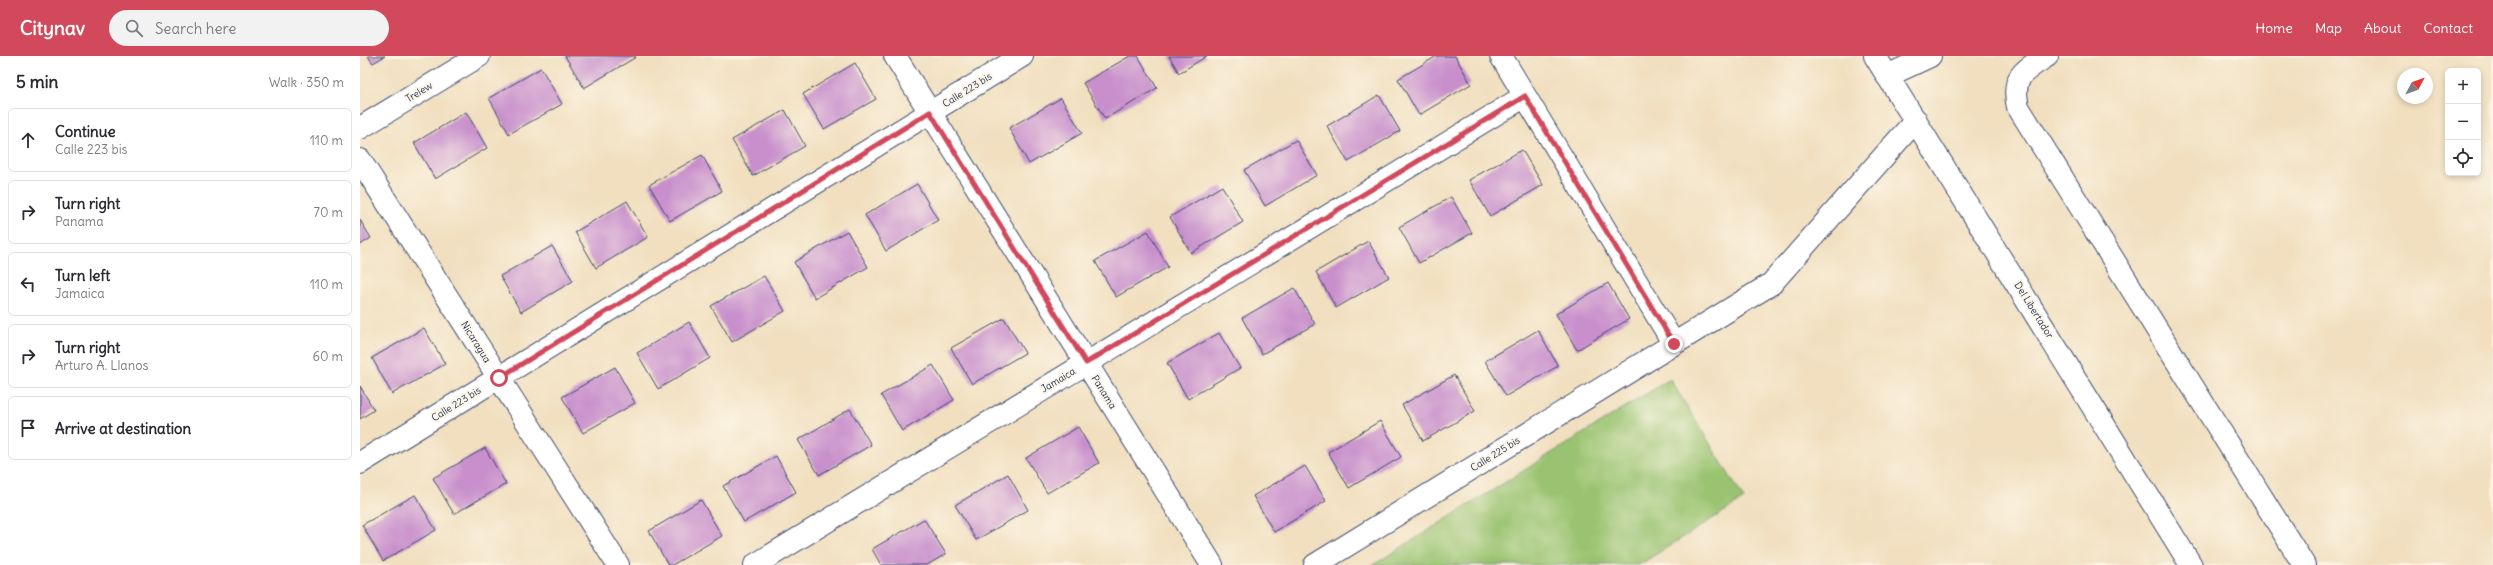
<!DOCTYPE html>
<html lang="en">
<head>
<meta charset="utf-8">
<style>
	:root { --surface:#fff; --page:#f2f2f3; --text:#2b2b33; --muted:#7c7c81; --line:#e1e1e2; --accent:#d1495b }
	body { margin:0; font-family:Delius,sans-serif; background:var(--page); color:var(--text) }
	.controls { position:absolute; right:12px; top:12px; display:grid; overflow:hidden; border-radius:6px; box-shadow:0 2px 6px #0003 }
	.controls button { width:36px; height:36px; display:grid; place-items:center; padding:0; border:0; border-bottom:1px solid var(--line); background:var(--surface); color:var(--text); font:20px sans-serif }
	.compass { position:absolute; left:2037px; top:12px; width:36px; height:36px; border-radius:50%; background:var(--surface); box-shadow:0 2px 6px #0003; rotate:49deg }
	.stop { position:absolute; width:12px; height:12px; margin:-9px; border:3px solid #d1495b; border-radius:50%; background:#fff }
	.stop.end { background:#d1495b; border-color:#fff; box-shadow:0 1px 4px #0008 }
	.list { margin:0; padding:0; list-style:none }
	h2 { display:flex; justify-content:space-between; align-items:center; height:52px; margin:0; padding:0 16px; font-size:17px }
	h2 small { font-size:13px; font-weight:400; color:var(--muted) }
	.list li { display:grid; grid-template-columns:26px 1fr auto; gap:12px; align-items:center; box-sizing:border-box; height:64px; margin:0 8px 8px; padding:0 8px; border:1px solid var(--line); border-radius:6px }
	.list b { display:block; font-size:15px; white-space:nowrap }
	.list p { margin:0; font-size:13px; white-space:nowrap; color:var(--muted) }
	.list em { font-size:13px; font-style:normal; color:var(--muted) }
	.icon { flex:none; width:22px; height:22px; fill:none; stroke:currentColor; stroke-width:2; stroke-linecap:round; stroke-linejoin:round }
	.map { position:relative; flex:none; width:2133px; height:509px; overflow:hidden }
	header { display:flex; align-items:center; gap:24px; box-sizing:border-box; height:56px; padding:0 20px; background:var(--accent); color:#fff }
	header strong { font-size:19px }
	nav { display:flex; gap:22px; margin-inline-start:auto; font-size:14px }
	.search { width:280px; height:36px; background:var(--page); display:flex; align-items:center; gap:10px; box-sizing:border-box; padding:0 14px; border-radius:22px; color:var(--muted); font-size:15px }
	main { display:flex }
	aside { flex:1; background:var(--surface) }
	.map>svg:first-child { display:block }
	.green { fill:#99c36f; stroke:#5a7966 }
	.building { fill:#c88fcc }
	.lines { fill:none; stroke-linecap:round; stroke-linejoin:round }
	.minor-casing { stroke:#3b496d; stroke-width:24 }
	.minor { stroke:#fff; stroke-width:22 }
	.route { stroke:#d1495b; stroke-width:5 }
	.labels { text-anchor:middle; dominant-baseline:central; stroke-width:4; stroke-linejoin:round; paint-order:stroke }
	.street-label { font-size:10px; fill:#1b2f5e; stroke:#fcf5e5 }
</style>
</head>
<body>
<header>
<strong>Citynav</strong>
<div class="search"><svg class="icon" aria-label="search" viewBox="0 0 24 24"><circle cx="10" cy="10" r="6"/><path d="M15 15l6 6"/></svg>Search here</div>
<nav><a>Home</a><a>Map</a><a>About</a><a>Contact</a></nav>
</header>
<main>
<aside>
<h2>5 min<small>Walk · 350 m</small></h2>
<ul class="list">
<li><svg class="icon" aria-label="ahead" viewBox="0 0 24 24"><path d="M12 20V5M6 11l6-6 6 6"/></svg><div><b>Continue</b><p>Calle 223 bis</p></div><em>110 m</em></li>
<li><svg class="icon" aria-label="right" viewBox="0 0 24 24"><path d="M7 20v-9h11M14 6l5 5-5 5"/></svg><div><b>Turn right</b><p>Panama</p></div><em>70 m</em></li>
<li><svg class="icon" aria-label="left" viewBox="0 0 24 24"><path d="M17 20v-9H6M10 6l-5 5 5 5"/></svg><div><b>Turn left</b><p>Jamaica</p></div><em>110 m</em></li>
<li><svg class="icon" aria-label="right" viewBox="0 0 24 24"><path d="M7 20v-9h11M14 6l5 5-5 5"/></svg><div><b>Turn right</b><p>Arturo A. Llanos</p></div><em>60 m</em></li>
<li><svg class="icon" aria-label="arrive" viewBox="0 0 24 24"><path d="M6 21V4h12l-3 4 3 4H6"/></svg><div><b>Arrive at destination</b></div></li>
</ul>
</aside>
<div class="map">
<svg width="2133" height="509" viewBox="0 0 2133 509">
	<rect width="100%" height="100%" fill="#fcf5e5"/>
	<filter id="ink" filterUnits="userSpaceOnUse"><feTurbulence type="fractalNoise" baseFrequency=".025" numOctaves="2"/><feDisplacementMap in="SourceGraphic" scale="8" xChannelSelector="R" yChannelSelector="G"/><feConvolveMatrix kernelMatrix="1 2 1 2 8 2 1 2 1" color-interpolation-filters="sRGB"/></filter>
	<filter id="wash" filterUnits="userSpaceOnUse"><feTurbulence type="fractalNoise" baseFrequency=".012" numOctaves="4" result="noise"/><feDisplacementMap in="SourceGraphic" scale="16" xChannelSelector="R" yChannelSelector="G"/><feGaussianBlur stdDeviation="0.9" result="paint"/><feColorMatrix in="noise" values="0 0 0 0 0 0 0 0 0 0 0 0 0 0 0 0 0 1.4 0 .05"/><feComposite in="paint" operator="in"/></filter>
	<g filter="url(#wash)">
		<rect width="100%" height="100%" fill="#f1dfbf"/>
		<path class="green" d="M1310,323L1384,443L1279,509H1013Z"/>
		<g id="blocks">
			<path class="building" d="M8,0H25L13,7Z
				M205,0H275L276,1L224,32Z
				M770,0H778L797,32L745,63L723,27Z
				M809,0H847L819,17Z
				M1077,0H1095L1111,28L1059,59L1038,23Z
				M495,7L516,43L464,73L443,38Z
				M181,12L202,48L149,78L129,42Z
				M1019,39L1040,75L988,106L967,70Z
				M701,42L722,77L669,108L649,72Z
				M425,54L445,90L393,120L372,84Z
				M106,56L127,92L75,123L54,87Z
				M936,84L957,119L905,150L884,114Z
				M1162,94L1183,129L1130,160L1109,124Z
				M342,99L362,135L310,165L289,129Z
				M557,128L578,164L526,195L505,159Z
				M862,130L883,166L831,197L810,161Z
				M1091,141L1112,177L1059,207L1039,171Z
				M267,145L288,181L236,212L215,176Z
				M0,164L11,182L0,189Z
				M487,175L508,211L455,242L434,206Z
				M788,175L808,211L756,241L735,205Z
				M1008,185L1029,221L976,252L956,216Z
				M192,190L213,225L161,256L140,220Z
				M404,220L425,255L372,286L351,250Z
				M1248,227L1269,263L1217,294L1196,258Z
				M934,232L955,268L902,298L882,262Z
				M644,262L665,297L612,328L591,292Z
				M329,266L350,302L298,333L277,297Z
				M64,272L85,308L32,338L12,302Z
				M1178,274L1198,310L1146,340L1125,305Z
				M859,277L880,312L828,343L807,307Z
				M573,309L594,344L542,375L521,339Z
				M255,311L275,347L223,377L202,341Z
				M1094,319L1115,355L1063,385L1042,349Z
				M0,330L14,354L0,363Z
				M490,353L511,389L459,419L438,384Z
				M1020,365L1041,401L989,432L968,396Z
				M718,371L739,407L687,437L666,402Z
				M125,392L146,428L94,458L73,422Z
				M416,400L436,436L384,466L363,430Z
				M945,410L966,445L914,476L893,440Z
				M648,418L668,454L616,484L595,449Z
				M55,439L76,474L23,505L2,469Z
				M341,444L362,480L312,509H308L289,475Z
				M564,463L586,498L567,509H521L512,493Z"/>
		</g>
	</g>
	<g filter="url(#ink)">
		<use href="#blocks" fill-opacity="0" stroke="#3b496d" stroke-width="1"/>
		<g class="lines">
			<g class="minor-casing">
				<path id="minor" d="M535,0L852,509
					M1141,0L1314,288
					M1515,0L1831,509
					M1687,0C1663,15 1651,21 1658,51L1944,509
					M1527,20L1570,0
					M0,72L119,0
					M0,104L258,509
					M0,407L662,0
					M395,509L1165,40
					M955,509L1411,228L1556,64"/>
			</g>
			<use href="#minor" class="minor"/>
		</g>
	</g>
	<g class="lines" filter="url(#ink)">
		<path class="route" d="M139,322L570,56L726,307L1165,40L1314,288"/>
	</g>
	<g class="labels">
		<g class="street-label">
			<text transform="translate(607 34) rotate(-32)">Calle 223 bis</text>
			<text transform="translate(59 36) rotate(-31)">Trelew</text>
			<text transform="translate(1674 254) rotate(58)">Del Libertador</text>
			<text transform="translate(116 286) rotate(58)">Nicaragua</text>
			<text transform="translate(698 324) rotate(-31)">Jamaica</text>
			<text transform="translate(744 336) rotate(58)">Panama</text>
			<text transform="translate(96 348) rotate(-32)">Calle 223 bis</text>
			<text transform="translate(1135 398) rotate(-32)">Calle 225 bis</text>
		</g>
	</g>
</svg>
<div class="controls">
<button>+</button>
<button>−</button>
<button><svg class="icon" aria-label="locate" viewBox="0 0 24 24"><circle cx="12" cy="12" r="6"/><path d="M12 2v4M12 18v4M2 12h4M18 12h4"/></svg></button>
</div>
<svg class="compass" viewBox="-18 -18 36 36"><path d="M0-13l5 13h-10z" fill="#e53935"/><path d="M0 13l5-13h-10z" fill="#7c7c81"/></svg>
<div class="stop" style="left:139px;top:322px"></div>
<div class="stop end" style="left:1314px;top:288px"></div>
</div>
</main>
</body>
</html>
